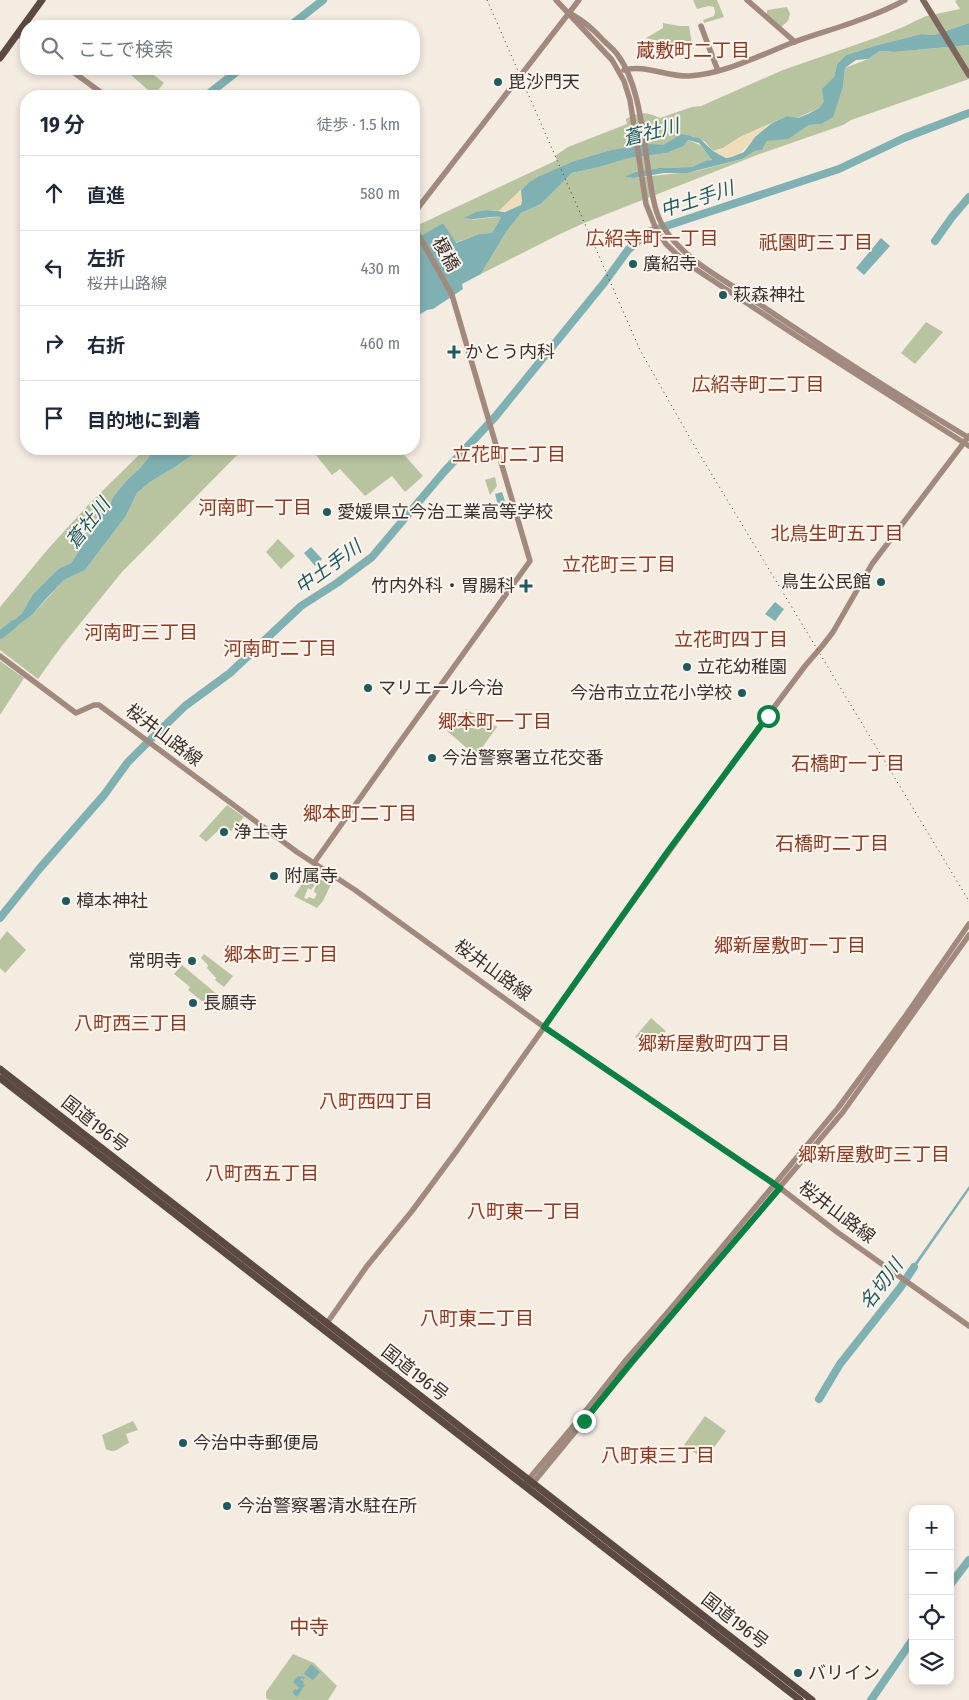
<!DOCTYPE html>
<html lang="ja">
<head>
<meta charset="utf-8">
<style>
	:root { --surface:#fff; --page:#f6f6f7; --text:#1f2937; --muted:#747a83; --line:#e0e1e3 }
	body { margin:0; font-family:"Fira Sans Condensed","Noto Sans JP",sans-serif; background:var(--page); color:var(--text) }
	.controls { position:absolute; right:15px; bottom:15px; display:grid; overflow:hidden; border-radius:10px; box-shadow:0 2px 8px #0003 }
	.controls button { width:45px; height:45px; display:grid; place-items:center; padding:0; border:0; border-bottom:1px solid var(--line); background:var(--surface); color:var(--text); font:25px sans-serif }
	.stop { position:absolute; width:15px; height:15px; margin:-11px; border:4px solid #0b8043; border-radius:50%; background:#fff }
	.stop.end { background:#0b8043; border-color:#fff; box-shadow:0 1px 5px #0008 }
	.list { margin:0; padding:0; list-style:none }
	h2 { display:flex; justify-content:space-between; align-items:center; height:65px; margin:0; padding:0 20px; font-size:21px }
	h2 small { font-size:16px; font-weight:400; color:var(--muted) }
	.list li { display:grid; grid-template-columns:32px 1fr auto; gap:15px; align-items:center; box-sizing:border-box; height:75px; padding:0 20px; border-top:1px solid var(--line) }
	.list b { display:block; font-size:19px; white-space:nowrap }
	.list p { margin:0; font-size:16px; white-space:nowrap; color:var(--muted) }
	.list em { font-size:16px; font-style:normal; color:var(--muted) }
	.icon { flex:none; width:28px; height:28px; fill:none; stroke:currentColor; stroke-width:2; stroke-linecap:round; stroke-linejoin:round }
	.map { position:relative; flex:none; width:969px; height:1700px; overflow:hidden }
	.search { position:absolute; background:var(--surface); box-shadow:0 2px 8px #0003; left:20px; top:20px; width:400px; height:55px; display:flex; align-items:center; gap:12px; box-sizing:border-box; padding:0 18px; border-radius:20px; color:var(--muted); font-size:19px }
	.panel { position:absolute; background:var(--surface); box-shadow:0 2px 8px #0003; left:20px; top:90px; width:400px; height:365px; border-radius:20px }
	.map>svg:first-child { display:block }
	.green { fill:#b8c4a0 }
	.sand { fill:#efdcb8 }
	.water { fill:#7fb0b2 }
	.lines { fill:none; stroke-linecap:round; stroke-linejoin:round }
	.river { stroke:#7fb0b2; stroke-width:8 }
	.secondary { stroke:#a18a7d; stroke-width:5.5 }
	.primary { stroke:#7d675c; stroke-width:6 }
	.highway { stroke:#5c4a42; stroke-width:7 }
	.rail { stroke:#3b302b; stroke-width:1; stroke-dasharray:1 4; stroke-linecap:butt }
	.route { stroke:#0b8043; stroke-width:6 }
	.poi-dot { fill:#1f5a5e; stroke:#fbf5ee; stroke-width:2 }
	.labels { text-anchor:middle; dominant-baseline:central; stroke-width:4; stroke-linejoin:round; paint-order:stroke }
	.poi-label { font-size:18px; fill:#3b302b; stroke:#fbf5ee; text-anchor:start }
	.street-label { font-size:18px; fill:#3b302b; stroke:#fbf5ee }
	.neighbourhood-label { font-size:19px; fill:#8c3b22; stroke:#fbf5ee }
	.water-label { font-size:19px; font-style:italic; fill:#1f5a5e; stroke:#fbf5ee }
	.quarter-label { font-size:20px; fill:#8c3b22; stroke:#fbf5ee }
</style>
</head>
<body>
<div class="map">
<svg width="969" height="1700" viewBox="0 0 969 1700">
	<rect width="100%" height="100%" fill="#f4ebe1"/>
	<path class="green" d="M693,0H717L724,17L704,23L703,20L714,16L715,12L714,7L709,6L697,9Z
		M957,0H969V23L934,35L921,34L874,46L846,55L837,64L834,77L824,95V103L819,108L797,118L787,116L740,137L723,148L713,151L705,142L693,136L663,147L644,146L611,150L574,161L539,176L529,182L499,211L487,210L465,218C477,222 488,216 501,217L492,233L479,234L455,243L443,223L414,241V227L557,160L555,156L568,147L627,124L626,119C639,111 647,112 660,118L692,107L701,106L783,70L878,37L903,27L926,16L960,9L955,1Z
		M787,7L790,14L788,21L781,27L767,15V10Z
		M663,23L680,26H689L692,43L677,45L646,38L663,28Z
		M969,45V79L851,120L843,125L757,155L584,223L558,235L481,274L506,232L521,213L541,204L572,173L599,167L628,158L667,153L684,146L688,140L700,145L712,159L709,161H705L692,167L659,168L635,172L625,177L634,178L697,171L742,159L755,151L762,150L767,141L788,138L809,125L821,124L838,101L843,87L845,68L868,59L880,51L894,52Z
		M137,69H146L164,83L154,95L131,75Z
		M926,322L943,332L915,364L901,353Z
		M145,449H155L141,467L126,481L113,497L110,505L98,515L97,523L71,563L58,569L33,594L22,613L10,624L5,633L32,615L64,580L85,570L126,516L137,493L150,482L175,467L201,449H243L122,572L61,647L38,679L0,650V639L4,634L0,631V607L48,549L89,504Z
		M311,449H399L423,476L405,492L392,476L365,496L340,469L332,475Z
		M495,477L497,486L490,495L485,480Z
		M278,539L295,556L281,569L266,552Z
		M0,661L24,678L0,715Z
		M466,709L497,727L476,756L447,731Z
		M227,805L244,817L231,831L223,826L206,842L199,836Z
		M313,868L321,873L320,877L311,890L308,888L304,898L307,899L309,897L314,899L317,894L314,892L315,888L323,875L332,882L323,901L317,908L294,896Z
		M7,931L26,950L5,973L0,968V940Z
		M204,954L233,976L224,987L215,980L216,978L207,968L208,965L201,958Z
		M182,965L218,995L208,1006L188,990L190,987L174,974Z
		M651,1018L666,1031L650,1050L635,1037Z
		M705,1416L726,1431L705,1460L684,1445Z
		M133,1421L138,1430L126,1434L129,1443C120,1446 117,1455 106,1449L102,1435Z
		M293,1654L314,1663L337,1686L328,1700H269L266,1698V1692Z"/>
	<path class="sand" d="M772,123C767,128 761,132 756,136C740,152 738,166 713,151L723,148L740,137Z
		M521,190C522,194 523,199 522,203C519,209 505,212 499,211Z"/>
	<path class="water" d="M969,23V45L894,52L880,51L868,59L856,60L845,68L843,87L833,117L821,124L809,125L788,139L767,141L762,150L755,151L742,159L687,173H664L634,178L624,177L635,172L659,168L692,167L705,161L712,160L699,143L688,140L684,146L667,153L629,158L599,167L572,173L541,204L521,213L506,232L481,274L462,284L463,289L433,309L427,310L414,318V240L443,223L456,243L479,234L492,233L501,217C487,216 479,221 464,218L476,212L487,210L505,212L521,205L522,201L521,190L529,182L539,176L574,161L611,150L649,144L663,145L682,134L699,138L713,151L720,155L726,158L732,157L744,152L755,137L772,123L787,116L798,118L808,114L819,108L824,102L822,89L834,77L837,64L846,55L874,46L921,34L934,35Z
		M881,238L890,246L864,275L856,268Z
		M155,449H201L175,467L150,482L137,493L126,516L85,570L64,580L44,601L32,615L0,638V631L5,634L10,624L22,613L33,594L58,569L71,563L97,523L98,516L110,505L113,497L126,481L141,467Z
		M502,492L507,507L499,509L495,494Z
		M311,547L322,559L315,566L304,553Z
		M775,602L784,609L775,621L765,614Z
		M969,1186V1190L910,1275L907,1274Z
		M311,1664L320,1672L313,1680L304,1674Z
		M298,1676L305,1677L304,1680L302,1678L300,1679L304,1682L303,1684L305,1685L297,1697L292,1692L295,1689L297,1690L299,1688L293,1682Z"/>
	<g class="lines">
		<path class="river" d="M290,26L323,0
			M206,96L240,69
			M935,241L952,217L969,197
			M0,635L14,624
			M0,918L40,868L104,795L128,762L151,739L185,706L230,673L301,606L337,583L372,557L443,473L495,417L604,283L628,250L648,232L839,169L904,138L969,113
			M819,1399L840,1364L900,1288L914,1267
			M950,1585L969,1560
			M871,1700L913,1639"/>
		<path class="secondary" d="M556,0L612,60L624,81L630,100L646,204L656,229L666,244L685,262L798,337L969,446
			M747,0L795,42
			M571,14C584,21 594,30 603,40C608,45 613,49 617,54C640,84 643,137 649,174C652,192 654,212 664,228C683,258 717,275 746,295C819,345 893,392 969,438
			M701,26L718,71
			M17,34L26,39
			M69,69L106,96
			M624,70C644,64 668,77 689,76C725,74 760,55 794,42C831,29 870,19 905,0
			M414,220V213L579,0
			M0,656L76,713L94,705H99L297,852L355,890L544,1027L775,1184L837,1232L969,1326
			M314,863L397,746L530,561L452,295L414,227V223
			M327,1323L367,1266L412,1211L458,1149L627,910L742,750L805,666L823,645L833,632L872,564L969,436
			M527,1483L528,1480L580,1418L626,1360L673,1306L838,1108L904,1018L969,924
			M530,1486L533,1483L631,1364L843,1112L969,935"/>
		<path class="primary" d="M923,0L969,75"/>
		<path class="highway" d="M0,58L42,0
			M0,1069L812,1700
			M0,1078L800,1700"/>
		<path class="rail" d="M487,0L640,350L691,440L969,901"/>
	</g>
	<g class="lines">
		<path class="route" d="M584,1421L630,1364L780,1188L544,1027L668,851L768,716"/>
	</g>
	<g class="poi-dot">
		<circle cx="498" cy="82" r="5"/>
		<circle cx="633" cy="264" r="5"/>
		<circle cx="723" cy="295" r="5"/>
		<path d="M451.5 344.5h5v5h5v5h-5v5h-5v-5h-5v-5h5z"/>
		<circle cx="327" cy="512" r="5"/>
		<circle cx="881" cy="582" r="5"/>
		<path d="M523.5 578.5h5v5h5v5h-5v5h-5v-5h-5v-5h5z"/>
		<circle cx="687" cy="667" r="5"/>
		<circle cx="368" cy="688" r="5"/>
		<circle cx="742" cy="693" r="5"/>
		<circle cx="432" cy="758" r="5"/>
		<circle cx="224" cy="832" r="5"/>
		<circle cx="274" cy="876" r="5"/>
		<circle cx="66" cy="901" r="5"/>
		<circle cx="192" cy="961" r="5"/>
		<circle cx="193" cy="1003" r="5"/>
		<circle cx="183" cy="1443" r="5"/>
		<circle cx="227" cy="1506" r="5"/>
		<circle cx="798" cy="1673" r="5"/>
	</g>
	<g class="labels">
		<g class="poi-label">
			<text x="508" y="82">毘沙門天</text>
			<text x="643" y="264">廣紹寺</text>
			<text x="733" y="295">萩森神社</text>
			<text x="465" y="352">かとう内科</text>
			<text x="337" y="512">愛媛県立今治工業高等学校</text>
			<text x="871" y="582" text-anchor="end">鳥生公民館</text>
			<text x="515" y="586" text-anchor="end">竹内外科・胃腸科</text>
			<text x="697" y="667">立花幼稚園</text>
			<text x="378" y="688">マリエール今治</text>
			<text x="732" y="693" text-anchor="end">今治市立立花小学校</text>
			<text x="442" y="758">今治警察署立花交番</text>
			<text x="234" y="832">浄土寺</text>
			<text x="284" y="876">附属寺</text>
			<text x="76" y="901">樟本神社</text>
			<text x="182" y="961" text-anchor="end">常明寺</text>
			<text x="203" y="1003">長願寺</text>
			<text x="193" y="1443">今治中寺郵便局</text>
			<text x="237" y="1506">今治警察署清水駐在所</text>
			<text x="808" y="1673">バリイン</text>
		</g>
		<g class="street-label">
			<text transform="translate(446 254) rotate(61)">榎橋</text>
			<text transform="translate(164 735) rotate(37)">桜井山路線</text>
			<text transform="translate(493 970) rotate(36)">桜井山路線</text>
			<text transform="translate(95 1124) rotate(38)">国道196号</text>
			<text transform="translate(837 1212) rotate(37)">桜井山路線</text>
			<text transform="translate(415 1373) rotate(38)">国道196号</text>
			<text transform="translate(735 1621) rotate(38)">国道196号</text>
		</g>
		<g class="neighbourhood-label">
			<text x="693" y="50">蔵敷町二丁目</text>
			<text x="652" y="238">広紹寺町一丁目</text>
			<text x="816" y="242">祇園町三丁目</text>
			<text x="758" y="384">広紹寺町二丁目</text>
			<text x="509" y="454">立花町二丁目</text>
			<text x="255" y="507">河南町一丁目</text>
			<text x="837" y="533">北鳥生町五丁目</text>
			<text x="619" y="564">立花町三丁目</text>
			<text x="141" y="632">河南町三丁目</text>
			<text x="731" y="639">立花町四丁目</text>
			<text x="280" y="648">河南町二丁目</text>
			<text x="495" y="721">郷本町一丁目</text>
			<text x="848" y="763">石橋町一丁目</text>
			<text x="360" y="813">郷本町二丁目</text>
			<text x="832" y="843">石橋町二丁目</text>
			<text x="790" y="945">郷新屋敷町一丁目</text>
			<text x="281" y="954">郷本町三丁目</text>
			<text x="131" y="1023">八町西三丁目</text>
			<text x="714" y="1043">郷新屋敷町四丁目</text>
			<text x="376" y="1101">八町西四丁目</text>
			<text x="874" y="1154">郷新屋敷町三丁目</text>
			<text x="262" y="1173">八町西五丁目</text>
			<text x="524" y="1211">八町東一丁目</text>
			<text x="477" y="1318">八町東二丁目</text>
			<text x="658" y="1455">八町東三丁目</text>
		</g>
		<g class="water-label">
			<text transform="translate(651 132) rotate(-14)">蒼社川</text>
			<text transform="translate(697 199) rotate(-18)">中土手川</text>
			<text transform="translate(88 523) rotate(-52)">蒼社川</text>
			<text transform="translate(328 567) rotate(-36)">中土手川</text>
			<text transform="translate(881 1284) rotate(-53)">名切川</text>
		</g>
		<g class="quarter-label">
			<text x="309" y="1627">中寺</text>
		</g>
	</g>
</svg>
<div class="controls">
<button>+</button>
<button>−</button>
<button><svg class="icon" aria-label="locate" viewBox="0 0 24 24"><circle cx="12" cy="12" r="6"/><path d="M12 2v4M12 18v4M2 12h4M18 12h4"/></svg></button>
<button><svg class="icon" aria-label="layers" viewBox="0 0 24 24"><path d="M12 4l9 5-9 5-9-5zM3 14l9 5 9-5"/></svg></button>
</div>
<div class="stop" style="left:768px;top:716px"></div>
<div class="stop end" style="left:584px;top:1421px"></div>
<div class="search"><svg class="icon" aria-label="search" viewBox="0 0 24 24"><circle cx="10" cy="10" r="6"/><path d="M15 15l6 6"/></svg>ここで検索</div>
<section class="panel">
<h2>19 分<small>徒歩 · 1.5 km</small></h2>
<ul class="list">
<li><svg class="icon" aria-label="ahead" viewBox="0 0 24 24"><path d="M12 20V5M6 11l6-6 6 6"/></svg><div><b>直進</b></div><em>580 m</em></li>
<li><svg class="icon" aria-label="left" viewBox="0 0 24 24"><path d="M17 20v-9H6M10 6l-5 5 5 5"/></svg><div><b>左折</b><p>桜井山路線</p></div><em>430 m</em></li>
<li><svg class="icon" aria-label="right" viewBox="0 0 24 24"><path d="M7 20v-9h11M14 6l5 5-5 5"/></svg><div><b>右折</b></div><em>460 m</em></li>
<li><svg class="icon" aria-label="arrive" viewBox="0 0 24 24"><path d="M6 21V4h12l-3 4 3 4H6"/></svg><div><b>目的地に到着</b></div></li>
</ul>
</section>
</div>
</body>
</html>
